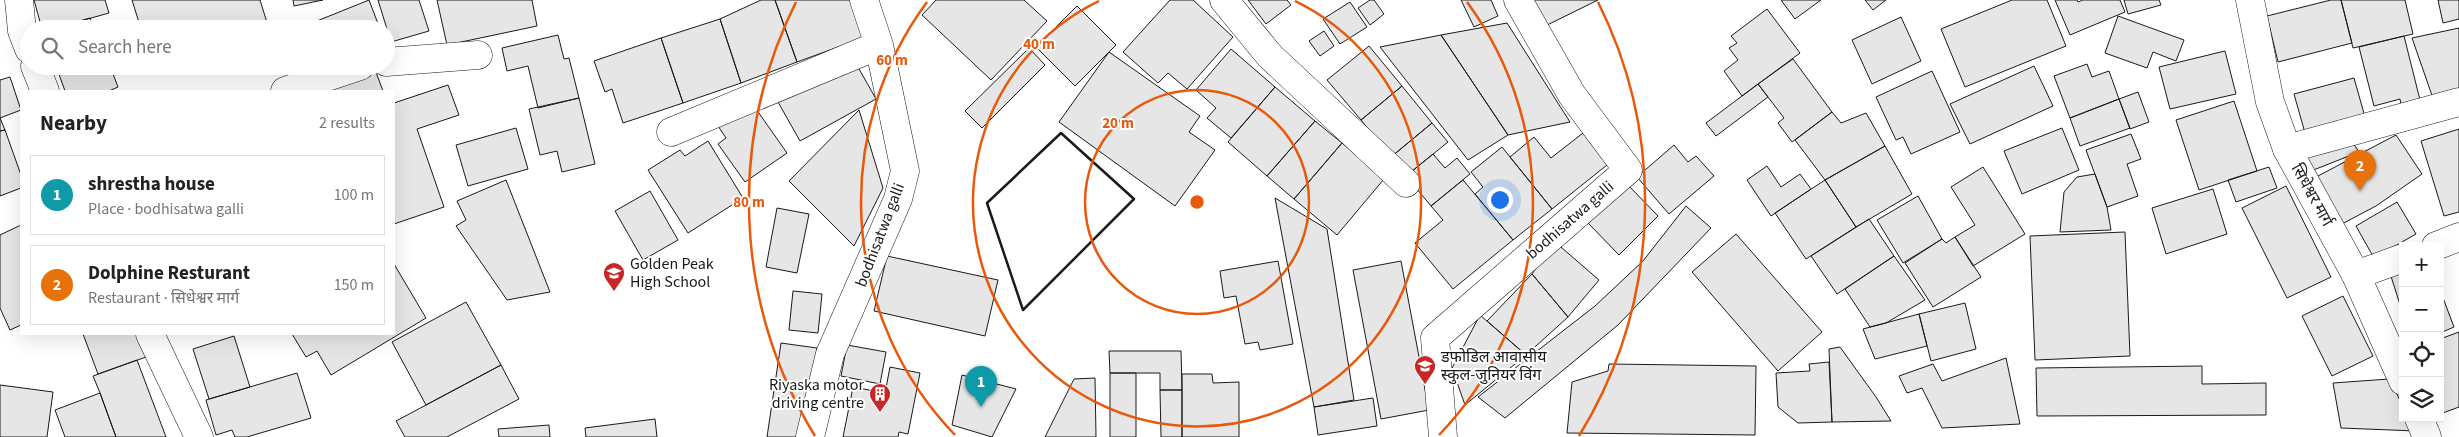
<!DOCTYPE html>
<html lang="en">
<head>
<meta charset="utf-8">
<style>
	:root { --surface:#fff; --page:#f2f2f2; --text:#222; --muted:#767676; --line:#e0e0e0; --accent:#c62828 }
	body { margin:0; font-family:"Source Sans 3","Noto Sans Devanagari",sans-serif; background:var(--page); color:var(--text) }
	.controls { position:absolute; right:15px; bottom:15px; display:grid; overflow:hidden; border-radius:0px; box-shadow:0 5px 20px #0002 }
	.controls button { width:45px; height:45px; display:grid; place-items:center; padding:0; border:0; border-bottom:1px solid var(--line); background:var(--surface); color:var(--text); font:25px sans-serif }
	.you { position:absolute; left:1499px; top:199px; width:18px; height:18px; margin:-12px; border:4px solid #fff; border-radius:50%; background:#1a73e8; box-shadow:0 0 0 8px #1a73e833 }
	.badge { display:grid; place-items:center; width:32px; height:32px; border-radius:50%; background:var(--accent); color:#fff; font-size:16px; font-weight:700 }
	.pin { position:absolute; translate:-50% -41px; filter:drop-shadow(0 1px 2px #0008) }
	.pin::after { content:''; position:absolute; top:26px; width:18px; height:15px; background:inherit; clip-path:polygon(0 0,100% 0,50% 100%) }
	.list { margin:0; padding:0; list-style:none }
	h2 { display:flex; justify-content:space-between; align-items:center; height:65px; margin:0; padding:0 20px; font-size:21px }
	h2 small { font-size:16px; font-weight:400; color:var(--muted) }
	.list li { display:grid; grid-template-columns:32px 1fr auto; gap:15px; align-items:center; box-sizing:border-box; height:80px; margin:0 10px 10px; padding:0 10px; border:1px solid var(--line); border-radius:0px }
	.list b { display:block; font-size:19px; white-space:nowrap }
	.list p { margin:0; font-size:16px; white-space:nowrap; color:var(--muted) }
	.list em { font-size:16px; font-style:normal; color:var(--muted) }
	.icon { flex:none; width:28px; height:28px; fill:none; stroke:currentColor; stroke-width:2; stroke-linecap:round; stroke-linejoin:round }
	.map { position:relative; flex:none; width:2459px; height:437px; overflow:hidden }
	.search { position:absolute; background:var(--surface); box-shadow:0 5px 20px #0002; left:20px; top:20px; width:375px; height:55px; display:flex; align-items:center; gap:12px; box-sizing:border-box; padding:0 18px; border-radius:28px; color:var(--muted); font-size:19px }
	.panel { position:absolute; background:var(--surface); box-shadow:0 5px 20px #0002; left:20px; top:90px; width:375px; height:245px; border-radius:0px }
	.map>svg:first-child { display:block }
	.building { fill:#e6e6e6; stroke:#1a1a1a }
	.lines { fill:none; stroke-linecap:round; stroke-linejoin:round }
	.street-casing { stroke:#1a1a1a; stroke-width:29 }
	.secondary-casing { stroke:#1a1a1a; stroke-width:29 }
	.street { stroke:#fff; stroke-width:28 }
	.secondary { stroke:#fff; stroke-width:28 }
	.wall { stroke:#1a1a1a; stroke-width:2.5 }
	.ring { fill:none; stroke:#e8590c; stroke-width:2.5 }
	.labels { text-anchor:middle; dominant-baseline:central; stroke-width:4; stroke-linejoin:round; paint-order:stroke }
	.street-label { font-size:16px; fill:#1a1a1a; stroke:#fff }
	.poi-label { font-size:16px; fill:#1a1a1a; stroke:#fff; text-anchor:start }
	.centre { fill:#e8590c; stroke:#fff; stroke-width:2.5 }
	.ring-label { font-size:15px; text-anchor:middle; font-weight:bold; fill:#e8590c; stroke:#fff; stroke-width:4; stroke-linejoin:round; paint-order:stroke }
</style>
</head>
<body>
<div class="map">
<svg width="2459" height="437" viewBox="0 0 2459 437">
	<rect width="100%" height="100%" fill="#fff"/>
	<path class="building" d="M34,0H105L109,13L52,29H42Z
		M132,0H260L269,29H141Z
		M293,0H323L294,6Z
		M369,0L380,29H303L302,27Z
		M378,0H419L429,31L391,42Z
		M437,0H532L537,26L447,45Z
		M761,0H775L797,62L741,83L720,19Z
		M775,0H859L871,35L797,62Z
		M936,0H1024L1047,21L991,80L922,15Z
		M1170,0H1193L1233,37L1187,89L1168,73L1158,83L1123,52Z
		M1248,0H1287L1291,5L1266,24Z
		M1370,0H1374L1384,14L1370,25L1358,8Z
		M1461,0H1491L1498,16L1474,27Z
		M1524,0H1598L1539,29Z
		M1781,0H1821L1795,19Z
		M1865,0H1886L1873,10Z
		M2012,0H2047L2066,46L1965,87L1941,29Z
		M2055,0H2077L2078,2L2083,0H2120L2125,12L2070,35Z
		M2124,0H2159L2161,5L2128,14Z
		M2331,0H2341L2352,43L2278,62L2267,16Z
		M2341,0H2405L2413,34L2353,48Z
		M2438,0H2459V19L2443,23Z
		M1350,2L1367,27L1340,44L1323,19Z
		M1077,6L1116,45L1075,86L1036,47Z
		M1767,9L1800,53L1742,96L1724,71L1738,60L1729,48L1737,43L1731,36Z
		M2118,16L2184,40L2176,61L2153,52L2147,68L2105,53Z
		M1901,17L1921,61L1872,84L1852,40Z
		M90,18L95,29H52Z
		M720,19L741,83L683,103L661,38Z
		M1507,23L1570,122L1508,135L1441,35Z
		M2459,28V96L2435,104L2412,38Z
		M1324,31L1334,46L1320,56L1309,41Z
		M558,35L564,59L569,58L579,98L538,108L528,66L507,71L502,48Z
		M1441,35L1508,135L1468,160L1380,47Z
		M2404,36L2422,108L2402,110L2400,99L2374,106L2359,47Z
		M661,38L683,103L623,123L612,89L605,92L594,61Z
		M1369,46L1402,86L1361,120L1327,80Z
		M1029,48L1045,65L982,128L965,111Z
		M1231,49L1275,87L1231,138L1207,118L1216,108L1196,90Z
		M2225,51L2236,94L2170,109L2159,67Z
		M1109,52L1200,116L1189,132L1215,150L1175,206L1059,122Z
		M1793,59L1832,112L1792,142L1778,123L1784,118L1758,84Z
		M854,60L876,99L800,141L778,102Z
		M2087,64L2092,77L2109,71L2119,99L2070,118L2054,76Z
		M56,66H110L118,87L109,91H65Z
		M2034,66L2053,106L1970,144L1950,104Z
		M374,67L383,91H327L324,84Z
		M1932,71L1960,132L1911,154L1903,137L1896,140L1876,97Z
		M10,77L21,110L0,118L5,130L0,131V80Z
		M2354,78L2365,117L2305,133L2294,94Z
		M1758,84L1768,97L1716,136L1706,123Z
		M448,85L459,115L417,129L444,207L394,224V103Z
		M1402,86L1432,123L1391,157L1361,120Z
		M1275,87L1315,121L1267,176L1228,142Z
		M2138,92L2149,122L2130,129L2119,99Z
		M579,98L595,164L562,172L557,151L540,155L529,109Z
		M749,99L787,153L745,182L718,144L726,138L716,123Z
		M2119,99L2130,128L2080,146L2070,118Z
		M2234,101L2257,171L2199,190L2176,120Z
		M859,110L883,188L854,246L789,181Z
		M1832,112L1841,123L1866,113L1885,146L1825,180L1795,140Z
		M1315,121L1342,143L1294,199L1267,176Z
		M1432,123L1448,142L1406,176L1391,157Z
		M516,128L528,169L468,186L456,145Z
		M2062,128L2079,170L2022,194L2004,151Z
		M2459,129V212L2444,216L2421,141Z
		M5,130L21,175V188L0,196V131Z
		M1583,133L1607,165L1552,209L1510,157L1534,137L1551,158Z
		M2131,134L2141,159L2127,164L2138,196L2107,207L2086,150Z
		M2396,135L2422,174L2376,206L2338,226L2316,177Z
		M2349,137L2359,152L2311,171L2296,151Z
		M708,141L743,198L688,233L648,170L680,150L685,156Z
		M1342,143L1384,179L1337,235L1294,199Z
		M1674,145L1688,162L1696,156L1714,176L1669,214L1637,177Z
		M1885,146L1912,194L1856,227L1825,180Z
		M1502,147L1552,209L1513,240L1475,194L1483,187L1471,172Z
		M1433,154L1445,168L1457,158L1470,174L1431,206L1406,176Z
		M1767,166L1781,187L1800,174L1811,189L1771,216L1747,180Z
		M1983,167L2025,234L1973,266L1955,237L1975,225L1951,187Z
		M2269,167L2277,188L2236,202L2228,180Z
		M2095,174L2107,207L2111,230L2060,232L2064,192L2077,177Z
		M506,180L550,292L507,300L456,226L466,220L457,201Z
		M1463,180L1513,240L1453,289L1415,243L1443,220L1431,206Z
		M1825,180L1856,227L1806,259L1775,213Z
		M1628,185L1658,216L1619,255L1588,223Z
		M2286,186L2331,277L2287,298L2242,208Z
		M2213,189L2227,234L2166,254L2152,208Z
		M650,191L678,240L643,260L615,211Z
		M1918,196L1942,239L1903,263L1877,220Z
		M1275,198L1327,229L1354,400L1314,407Z
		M2397,202L2416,234L2374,258L2356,226Z
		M1686,206L1711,228L1618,325L1505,418L1478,397L1595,306L1643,261Z
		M777,208L809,214L797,273L766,267Z
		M1869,219L1894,256L1837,294L1811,256Z
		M21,225V325L10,330L0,308V235Z
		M2125,232L2130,356L2035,360L2030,236Z
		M1736,234L1822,332L1778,371L1692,272Z
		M1955,237L1981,277L1933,307L1905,263L1942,239L1946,243Z
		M1554,241L1599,280L1568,317L1532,274Z
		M887,256L998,280L985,336L874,311Z
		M1894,256L1925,300L1886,323L1870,327L1845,289Z
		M1278,261L1293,344L1260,350L1258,342L1245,344L1236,296L1224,298L1220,271Z
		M1401,261L1429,410L1381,419L1353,270Z
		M394,264L426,318L331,375L317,351L306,357L292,334H394Z
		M2403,266V314L2389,270Z
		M1532,274L1568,317L1526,355L1487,321Z
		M2440,290L2454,327L2440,333Z
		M793,291L822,294L818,333L789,330Z
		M2343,296L2373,356L2332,376L2302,316Z
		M466,302L501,365L426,405L392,342Z
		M1965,303L1976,349L1931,361L1919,314Z
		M1919,314L1927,346L1875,359L1863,329Z
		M1480,315L1526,355L1465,405L1452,368Z
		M2459,332V407L2440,414V339Z
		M83,334H141L149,356L98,374Z
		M234,336L250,387L209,399L193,349Z
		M781,343L817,348L804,437H767Z
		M847,345L886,352L880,384L841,376Z
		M1840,347L1876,397L1891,421L1832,422L1829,349Z
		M1109,351H1181L1182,390H1160V373H1110Z
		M2006,358L2020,424L1942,428L1922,388L1907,393L1899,376L1933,364L1942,381Z
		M137,360L166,437H116L100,393L93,376Z
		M1829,362L1832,422L1798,423L1778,407L1776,373L1810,371L1809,364Z
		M1609,364L1756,366L1755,435L1567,433L1572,382L1608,371Z
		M501,365L519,399L447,437H405L396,421Z
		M2202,366V384L2266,383V415L2037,416L2036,368Z
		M890,367L920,373L908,434L899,432L898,437H843L853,387L885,393Z
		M297,373L311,418L247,437H235L232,430L216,435L206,400Z
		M1110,373H1136V437H1110Z
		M1182,374H1212L1213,383L1239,382V437H1182Z
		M962,375L1016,389L992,437L952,425Z
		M1095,378L1096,437H1045L1074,379Z
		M2389,379L2403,406V418H2409L2416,431L2341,428L2333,383Z
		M0,385L53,392L47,437H0Z
		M1160,390H1182V437H1161Z
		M100,393L116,437H65L55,410Z
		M1373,398L1377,426L1318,435L1314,407Z
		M655,419L657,437H586L585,428Z
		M549,425L550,437H499L498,429Z"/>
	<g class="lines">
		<g class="street-casing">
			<path id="street" d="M19,0L22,31L29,49
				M1224,0L1270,56L1406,183
				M386,62L478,55
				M35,66L45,91
				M285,91L360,66
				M671,132L879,45
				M2287,149L2459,102
				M2436,246L2459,237
				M2356,275L2403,258
				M150,334L199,437
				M810,437L830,354L898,199L905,171L879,45L864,0
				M1443,437L1435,338L1628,170L1572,95L1518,0"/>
		</g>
		<g class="secondary-casing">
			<path id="secondary" d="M2250,0L2270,102L2287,149L2356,275L2403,381
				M2419,418L2427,437"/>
		</g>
		<use href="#street" class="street"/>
		<use href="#secondary" class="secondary"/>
		<path class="wall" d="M1061,133L1134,199L1023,310L987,203Z"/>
	</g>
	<g class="ring">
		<circle cx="1197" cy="202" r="112"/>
		<path d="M1295 1A224 224 0 1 1 1099 1"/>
		<path d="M955 435A336 336 0 0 1 927 2M1467 2A336 336 0 0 1 1439 435"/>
		<path d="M815 436A448 448 0 0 1 796 2M1598 2A448 448 0 0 1 1579 436"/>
	</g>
	<defs>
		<g id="school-pin" transform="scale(1.125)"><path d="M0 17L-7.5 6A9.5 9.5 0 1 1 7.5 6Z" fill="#c62828" stroke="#fff"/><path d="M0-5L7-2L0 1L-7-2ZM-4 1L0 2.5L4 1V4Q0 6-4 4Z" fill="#fff"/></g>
		<g id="building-pin" transform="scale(1.125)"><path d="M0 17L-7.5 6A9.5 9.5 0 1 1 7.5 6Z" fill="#c62828" stroke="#fff"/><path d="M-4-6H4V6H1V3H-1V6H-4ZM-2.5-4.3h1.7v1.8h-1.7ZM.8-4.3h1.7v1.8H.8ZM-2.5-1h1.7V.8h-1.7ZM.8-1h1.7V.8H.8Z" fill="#fff"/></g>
	</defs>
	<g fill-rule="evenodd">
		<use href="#school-pin" x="614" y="273"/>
		<use href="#school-pin" x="1425" y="366"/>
		<use href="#building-pin" x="880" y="394"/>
	</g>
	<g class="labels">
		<g class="street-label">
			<text transform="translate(2312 195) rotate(61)">सिधेश्वर मार्ग</text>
			<text transform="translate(1570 220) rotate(-41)">bodhisatwa galli</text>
			<text transform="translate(880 235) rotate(-69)">bodhisatwa galli</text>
		</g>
		<g class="poi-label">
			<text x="630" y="264">Golden Peak<tspan x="630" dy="18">High School</tspan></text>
			<text x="1441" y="357">डफोडिल आवासीय<tspan x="1441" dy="18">स्कुल-जुनियर विंग</tspan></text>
			<text x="864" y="385" text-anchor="end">Riyaska motor<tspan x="864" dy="18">driving centre</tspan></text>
		</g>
	</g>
	<circle cx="1197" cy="202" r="8" class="centre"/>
	<g class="ring-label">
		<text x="1039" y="49">40 m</text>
		<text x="892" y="65">60 m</text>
		<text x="1118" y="128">20 m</text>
		<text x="749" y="207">80 m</text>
	</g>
</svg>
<div class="controls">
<button>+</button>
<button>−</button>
<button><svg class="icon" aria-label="locate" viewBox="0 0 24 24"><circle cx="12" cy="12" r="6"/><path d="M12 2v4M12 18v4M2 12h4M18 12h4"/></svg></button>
<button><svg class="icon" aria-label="layers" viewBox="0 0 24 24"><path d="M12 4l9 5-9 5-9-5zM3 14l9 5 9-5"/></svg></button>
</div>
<div class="you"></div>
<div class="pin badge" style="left:981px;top:407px;background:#0f9aa8">1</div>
<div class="pin badge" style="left:2360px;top:191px;background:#e8710a">2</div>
<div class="search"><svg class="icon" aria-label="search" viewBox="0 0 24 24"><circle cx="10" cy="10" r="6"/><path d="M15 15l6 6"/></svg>Search here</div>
<section class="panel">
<h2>Nearby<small>2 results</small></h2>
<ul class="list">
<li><span class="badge" style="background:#0f9aa8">1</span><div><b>shrestha house</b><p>Place · bodhisatwa galli</p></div><em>100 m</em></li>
<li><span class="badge" style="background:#e8710a">2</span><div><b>Dolphine Resturant</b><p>Restaurant · सिधेश्वर मार्ग</p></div><em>150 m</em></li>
</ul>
</section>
</div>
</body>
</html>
